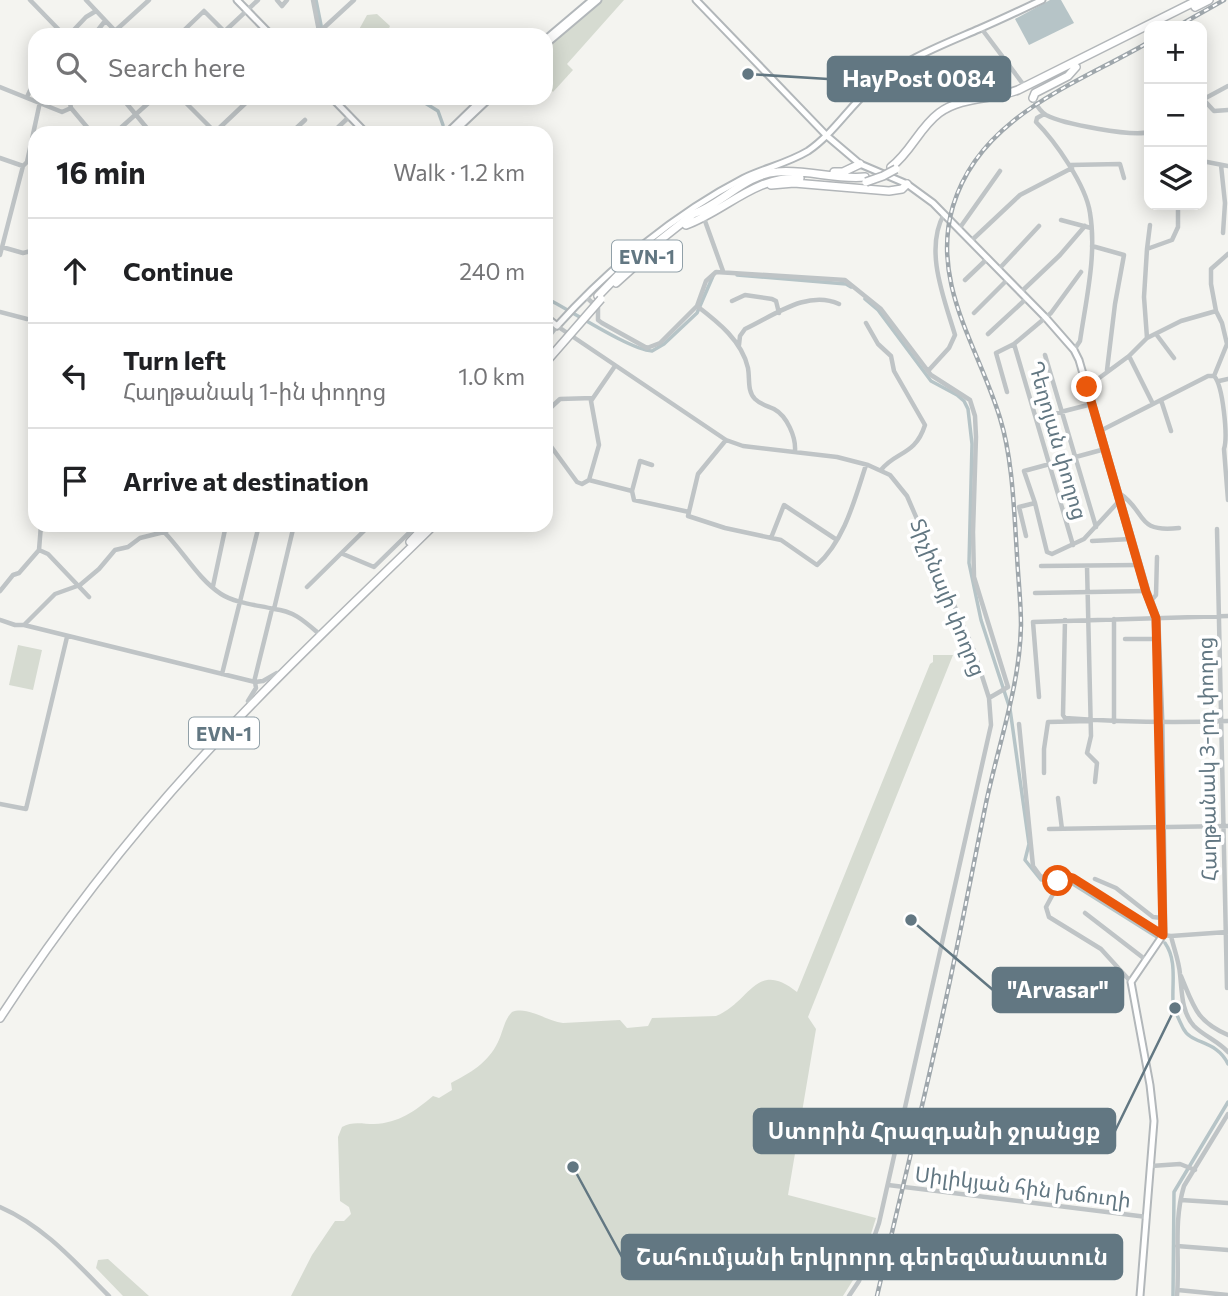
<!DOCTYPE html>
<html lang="en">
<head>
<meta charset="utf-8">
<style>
	:root { --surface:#fff; --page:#f6f6f6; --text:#202124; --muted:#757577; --line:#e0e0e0 }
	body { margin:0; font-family:Commissioner,"Noto Sans Armenian",sans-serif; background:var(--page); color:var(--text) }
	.controls { position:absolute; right:21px; top:21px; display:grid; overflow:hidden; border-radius:14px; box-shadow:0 4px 18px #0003 }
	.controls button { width:63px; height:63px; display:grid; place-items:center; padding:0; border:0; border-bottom:2px solid var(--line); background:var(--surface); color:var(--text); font:35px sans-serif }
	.stop { position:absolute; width:21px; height:21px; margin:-16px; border:5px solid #ea580c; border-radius:50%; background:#fff }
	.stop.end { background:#ea580c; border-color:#fff; box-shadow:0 2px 7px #0008 }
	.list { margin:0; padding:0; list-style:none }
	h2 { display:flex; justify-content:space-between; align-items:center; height:91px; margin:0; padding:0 28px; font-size:30px }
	h2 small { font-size:23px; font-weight:400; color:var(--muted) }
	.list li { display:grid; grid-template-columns:46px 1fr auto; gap:21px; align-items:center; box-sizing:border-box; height:105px; padding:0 28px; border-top:2px solid var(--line) }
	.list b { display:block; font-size:26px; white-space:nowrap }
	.list p { margin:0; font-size:23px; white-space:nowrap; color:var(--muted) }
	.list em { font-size:23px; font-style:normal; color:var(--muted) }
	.icon { flex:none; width:38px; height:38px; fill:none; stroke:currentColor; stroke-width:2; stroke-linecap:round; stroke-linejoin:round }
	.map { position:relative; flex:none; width:1228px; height:1296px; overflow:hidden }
	.search { position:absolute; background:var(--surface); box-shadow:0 4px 18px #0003; left:28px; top:28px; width:525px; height:77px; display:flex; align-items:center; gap:18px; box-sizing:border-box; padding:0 24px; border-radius:21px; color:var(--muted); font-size:26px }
	.panel { position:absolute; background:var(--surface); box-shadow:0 4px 18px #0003; left:28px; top:126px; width:525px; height:406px; border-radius:21px }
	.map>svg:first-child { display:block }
	.green { fill:#d6dbd1 }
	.water { fill:#b6c4c7 }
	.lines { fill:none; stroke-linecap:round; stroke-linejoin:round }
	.canal { stroke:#b6c4c7; stroke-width:3.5 }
	.major-casing { stroke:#b2b7ba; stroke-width:9 }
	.highway-casing { stroke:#b2b6b9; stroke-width:10 }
	.minor { stroke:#bfc4c6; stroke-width:4.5 }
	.major { stroke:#fff; stroke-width:5 }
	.highway { stroke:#fff; stroke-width:7 }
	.rail-casing { stroke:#9fa7ac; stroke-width:4.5 }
	.rail { stroke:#fff; stroke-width:2; stroke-dasharray:5; stroke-linecap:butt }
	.highway-bridge-casing { stroke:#b2b6b9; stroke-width:10; stroke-linecap:butt }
	.highway-bridge { stroke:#fff; stroke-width:7 }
	.route { stroke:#ea580c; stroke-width:9 }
	.labels { text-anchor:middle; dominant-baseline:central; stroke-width:7; stroke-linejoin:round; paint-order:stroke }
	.shield { fill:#fff; stroke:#91a0a8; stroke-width:2 }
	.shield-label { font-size:19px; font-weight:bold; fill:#627782 }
	.street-label { font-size:21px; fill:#627782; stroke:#fff }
	.leader { fill:none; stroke:#627782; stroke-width:2.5 }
	.callout-dot { fill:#627782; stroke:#fff; stroke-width:2.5 }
	.callout { fill:#627782; stroke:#627782; stroke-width:2.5 }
	.callout-label { font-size:23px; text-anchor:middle; font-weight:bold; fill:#fff }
</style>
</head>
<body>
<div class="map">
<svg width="1228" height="1296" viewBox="0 0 1228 1296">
	<rect width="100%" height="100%" fill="#f4f4f0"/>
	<path class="green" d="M601,0H624L567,64L573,70L553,92L546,85V45Z
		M377,14L390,26L386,35H356L367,15Z
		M18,645L42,650L33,690L9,685Z
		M933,655H953L808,1017L816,1029L788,1195L876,1218L860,1269L843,1296H291L312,1255L335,1221H344L351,1214L349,1207L340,1201L338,1137L342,1127C352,1121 363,1124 374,1124C399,1123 415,1111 433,1096L439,1098L452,1090L451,1083C470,1073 488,1063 498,1042C503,1032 504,1020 512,1012C528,1006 546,1021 563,1023L620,1020L627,1028L648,1026L652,1018L716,1016C751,1002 755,959 797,992L930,664L933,662Z
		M108,1259L149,1296H123L96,1268L98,1260Z"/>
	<path class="water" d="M1050,0H1061L1074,23L1029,45L1015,19Z"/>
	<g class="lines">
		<path class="canal" d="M316,0L323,35
			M417,98L438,111L443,125
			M737,275L846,284L851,287
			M546,298C570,310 630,350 652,351L664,344L697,313L713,276
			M865,299L878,310L931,381L957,395L964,401L968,409L972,444L969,563L981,620L1010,709L1029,844L1025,860L1041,880L1068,881L1157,937
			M1165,943C1177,960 1172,982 1173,1002C1174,1010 1179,1020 1183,1028C1191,1045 1216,1039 1228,1064
			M1173,1296L1174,1192L1228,1102"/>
		<g class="major-casing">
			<path id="major" d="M237,0L271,35
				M696,0L827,136L860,164L907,184L933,203L1046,318L1074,350L1079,360L1146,591L1156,618L1160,721L1163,935L1131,982L1150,1085L1154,1121L1140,1296
				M546,39L592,0
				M546,44L598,0
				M332,98L366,133
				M447,133L483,98
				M453,133L490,98
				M546,317L557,326C608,269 676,213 744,178C765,168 788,163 808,151C833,134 849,107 872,87C902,60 942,45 979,29C1000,20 1021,10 1042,0"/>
		</g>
		<g class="highway-casing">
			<path id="highway" d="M1195,7L1209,0
				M1033,98L1035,93L1068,76L1076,67
				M891,167C911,152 919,128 939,113C962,96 992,100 1018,90L1198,0
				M834,172H843L860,164
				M771,185L794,183L889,191L902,189L907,184
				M686,225C725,211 755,176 800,178
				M616,283L646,256
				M598,296L625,268L693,214C722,204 746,174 777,172C806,169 836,180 865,177
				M410,542L426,525
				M0,1018C68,913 147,814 234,723C298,655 367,591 434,525"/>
		</g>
		<path class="minor" d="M30,0L64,35
			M86,0L119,35
			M277,0L282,6L287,0
			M313,0L319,31
			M981,28L1023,84
			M115,31L149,0
			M224,32L258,0
			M69,35L86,17L96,11
			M94,35L105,21
			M179,35L204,11L228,35
			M316,35L354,0
			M0,87L62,112L71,108
			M27,97L35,80
			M1032,97C1036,104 1039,111 1046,115C1063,124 1132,137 1149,132
			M69,98L71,108L92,133
			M122,98L151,133
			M181,98L215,132
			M1203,99L1214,111L1228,110
			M1202,100L1228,86
			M1044,114L1037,118L1036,122C1055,141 1086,185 1090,213C1097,254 1086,300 1080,341L1074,350
			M115,133L154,98
			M214,133L251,98
			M291,133L305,120
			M332,133L350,116
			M0,158L23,166
			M1202,161L1228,166
			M1070,165L1120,164L1124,178
			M1221,165L1225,203L1223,233
			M1061,220L1091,228
			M705,221L723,271
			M959,229L1000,171
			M971,241L1020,195L1072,168
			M1092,246L1124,255L1115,304L1107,370
			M2,247L23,253L35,250
			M1147,249L1150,225
			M0,255L23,166L27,162L40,102
			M999,269L1039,226
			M965,280L988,258
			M1021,292L1060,255L1085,226
			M585,296L598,308V320L602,323L647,348L660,343L697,306
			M732,301L745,295L772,299L776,301L779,313
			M0,312L27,319
			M974,313L1008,279
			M866,323L878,344L891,356L894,371L925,425C915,456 896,451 881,470
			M988,334L1027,298
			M1156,334L1174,358
			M1147,338L1144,297L1147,249L1172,240L1178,227V205
			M546,340L557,326L726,440L743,446L837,457L868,465L890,475L907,496L974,651L989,698L991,725L879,1223L859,1281L849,1296
			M1014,344L1073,545
			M739,345L740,336L745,329C773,316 808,289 839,304
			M1045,355L1096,527
			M1129,356L1153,404
			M928,371L949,348L955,335C944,298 924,250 944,214
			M1214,376L1227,344L1222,323L1216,311L1211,284V269L1228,254
			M1219,381L1228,379
			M1087,387L1129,356L1147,338L1181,321L1216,311
			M1007,392L996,353L1014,344L1051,313L1081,272
			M1161,400L1171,431
			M546,412L560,399L593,398L615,366
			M1037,418L1092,404
			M1100,431L1208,376H1214C1223,385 1228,437 1224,449L1228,500
			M726,440L698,474L688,516L725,528L781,540L817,565C845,540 855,498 866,465
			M547,441L577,482L582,484L589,480L632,491
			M1105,449L1024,471L1035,503L1047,552L1052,554L1084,539L1120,500
			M795,451C796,437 787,416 774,409C768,406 761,405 755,399C747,391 750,379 748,368C742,341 718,322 697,306L706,281L716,272L845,280L881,309L931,375L970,400L975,416L976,437L973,532L974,577L1008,687L989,698
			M652,465L640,461L632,491L634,500L689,512
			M589,480L599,445L591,401L593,398
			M1119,493C1148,512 1134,533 1179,528
			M31,496L35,503
			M198,525H208
			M1217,529L1227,988
			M164,532C183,551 198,579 221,594C235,603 257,605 274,609L294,525
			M1026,536L1019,507L1035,503
			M771,538L784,505L837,540
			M1092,541L1131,539
			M39,550L48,554L89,597
			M343,554L374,567L417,525
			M1041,566L1138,565
			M1087,566L1091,736L1087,753L1097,763L1095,782
			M213,586L226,525
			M307,587L370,525
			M0,591L13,575L19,573L39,550L41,525
			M1035,593L1146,591
			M1150,602L1156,595L1157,557
			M274,609C293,611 303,620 317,632
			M0,620L15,625H24L55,594L80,585L99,569L115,550L128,547L140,538L164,532L179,525
			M1065,620L1063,715L1065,718C1119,722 1173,723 1228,721
			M24,625L255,682L263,681L277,673
			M1125,639H1156
			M222,674L259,525
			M254,682L272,609
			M1039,697L1033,622L1228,616
			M248,701L256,688L255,682
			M1114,722V619
			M1019,724L1033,866L1041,877L1056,875
			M1044,773V749L1048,722L1090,721
			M1058,798L1062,829
			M0,804L26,809L67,637
			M1049,829L1228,826
			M1095,879L1116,888L1153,917L1162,918
			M1085,913L1146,960
			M1171,936C1174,949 1179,961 1180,974C1182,990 1181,1012 1194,1026C1204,1036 1218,1041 1228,1052
			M1181,976C1194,1007 1196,1021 1228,1035
			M1131,982L1101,949L1049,917L1046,907L1059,883L1056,875L1062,874L1073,878L1163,935L1171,936L1227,932
			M1151,1166L1180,1164L1195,1170
			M888,1185L1147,1217
			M1181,1200L1228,1203
			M0,1207C44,1226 76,1263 109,1296
			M1177,1246L1228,1250
			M1178,1290L1228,1295
			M1177,1296C1180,1260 1173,1222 1184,1186L1228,1114"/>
		<use href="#major" class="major"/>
		<use href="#highway" class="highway"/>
		<g class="rail-casing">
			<path id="rail" d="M1178,26L1224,0
				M877,1296C900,1197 925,1098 946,999C960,935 972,872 985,808C997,748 1020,687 1021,625C1021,602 1018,578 1017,555C1014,512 1013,460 1000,418C979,348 930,283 953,206C980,116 1075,85 1149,42"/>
		</g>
		<use href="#rail" class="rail"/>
		<g class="highway-bridge-casing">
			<path id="highway-bridge" d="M866,182L883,176L896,169
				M546,362L601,299"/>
		</g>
		<use href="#highway-bridge" class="highway-bridge"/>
	</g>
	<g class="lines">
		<path class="route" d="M1058,881L1056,876L1059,874L1073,878L1163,935L1156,618L1146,592L1087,387"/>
	</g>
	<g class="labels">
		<g class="shield">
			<rect x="612" y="240.5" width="70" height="31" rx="5"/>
			<rect x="189" y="717.5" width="70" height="31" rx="5"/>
		</g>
		<g class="shield-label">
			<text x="647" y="256">EVN-1</text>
			<text x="224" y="733">EVN-1</text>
		</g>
		<g class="street-label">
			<text transform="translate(1059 440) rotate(74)">Դեղոյան փողոց</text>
			<text transform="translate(949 597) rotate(68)">Տիչինայի փողոց</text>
			<text transform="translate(1206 759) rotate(-91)">Հաղթանակ 3-րդ փողոց</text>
			<text transform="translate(1023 1186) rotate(7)">Սիլիկյան հին խճուղի</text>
		</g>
	</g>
	<path class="leader" d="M748 74L828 79M911 920L993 990M1175 1008L1115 1131M573 1167L622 1257"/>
	<g class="callout-dot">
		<circle cx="748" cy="74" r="7"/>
		<circle cx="911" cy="920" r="7"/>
		<circle cx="1175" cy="1008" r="7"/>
		<circle cx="573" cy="1167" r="7"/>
	</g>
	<g class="callout">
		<rect x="828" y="57" width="182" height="44" rx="7"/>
		<rect x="993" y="968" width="130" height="44" rx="7"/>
		<rect x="754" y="1109" width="361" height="44" rx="7"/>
		<rect x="622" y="1235" width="500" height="44" rx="7"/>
	</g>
	<g class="callout-label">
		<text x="919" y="87">HayPost 0084</text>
		<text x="1058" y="998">"Arvasar"</text>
		<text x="934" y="1139">Ստորին Հրազդանի ջրանցք</text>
		<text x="872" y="1265">Շահումյանի երկրորդ գերեզմանատուն</text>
	</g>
</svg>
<div class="controls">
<button>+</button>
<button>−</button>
<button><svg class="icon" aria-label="layers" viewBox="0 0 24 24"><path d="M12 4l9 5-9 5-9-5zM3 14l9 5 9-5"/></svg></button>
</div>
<div class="stop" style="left:1058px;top:881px"></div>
<div class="stop end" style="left:1087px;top:387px"></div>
<div class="search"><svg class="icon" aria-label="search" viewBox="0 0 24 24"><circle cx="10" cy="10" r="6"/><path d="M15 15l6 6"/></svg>Search here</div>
<section class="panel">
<h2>16 min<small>Walk · 1.2 km</small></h2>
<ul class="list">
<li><svg class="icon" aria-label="ahead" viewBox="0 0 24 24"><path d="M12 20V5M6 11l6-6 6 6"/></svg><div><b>Continue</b></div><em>240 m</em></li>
<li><svg class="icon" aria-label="left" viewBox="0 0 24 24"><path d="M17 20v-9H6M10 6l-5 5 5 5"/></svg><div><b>Turn left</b><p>Հաղթանակ 1-ին փողոց</p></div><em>1.0 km</em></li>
<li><svg class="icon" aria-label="arrive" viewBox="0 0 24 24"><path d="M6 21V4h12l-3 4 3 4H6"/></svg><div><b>Arrive at destination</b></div></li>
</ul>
</section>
</div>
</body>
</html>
